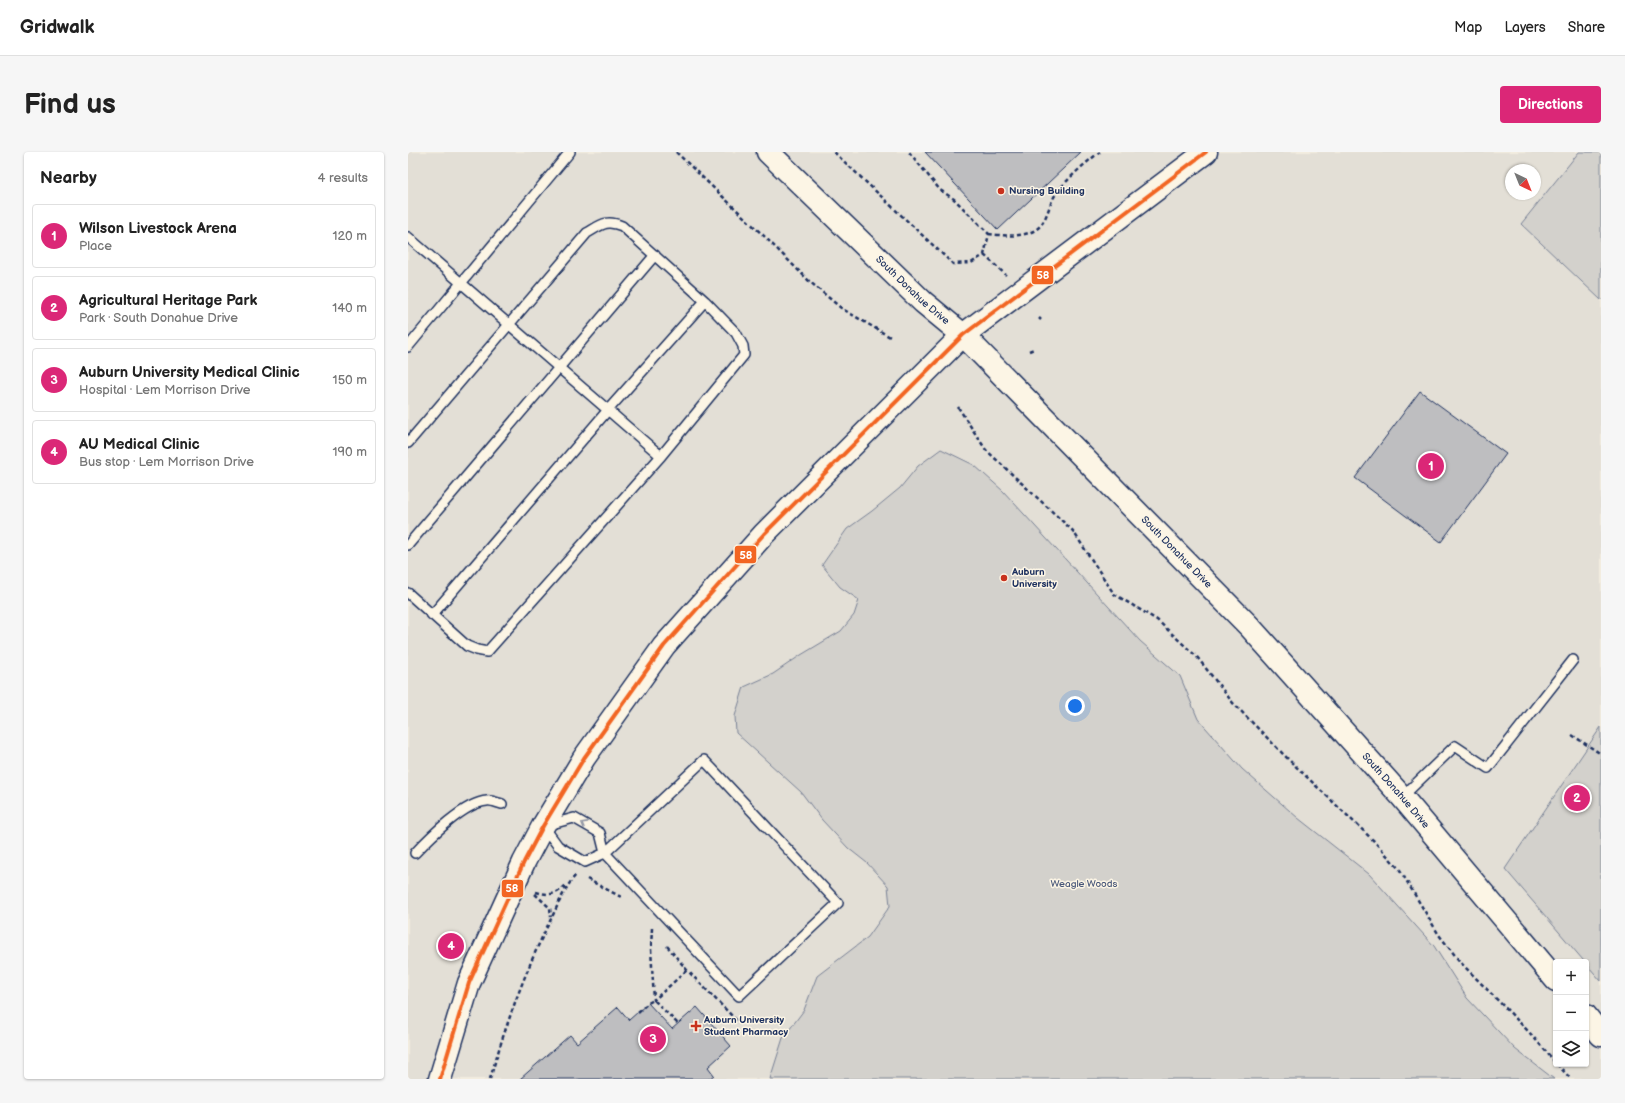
<!DOCTYPE html>
<html lang="en">
<head>
<meta charset="utf-8">
<style>
	:root { --surface:#fff; --page:#f6f6f6; --text:#222; --muted:#767676; --line:#e0e0e0; --accent:#db2777 }
	body { margin:0; font-family:"Balsamiq Sans",sans-serif; background:var(--page); color:var(--text) }
	.controls { position:absolute; right:12px; bottom:12px; display:grid; overflow:hidden; border-radius:4px; box-shadow:0 1px 3px #0004 }
	.controls button { width:36px; height:36px; display:grid; place-items:center; padding:0; border:0; border-bottom:1px solid var(--line); background:var(--surface); color:var(--text); font:20px sans-serif }
	.compass { position:absolute; left:1097px; top:12px; width:36px; height:36px; border-radius:50%; background:var(--surface); box-shadow:0 1px 3px #0004; rotate:137deg }
	.you { position:absolute; left:667px; top:554px; width:14px; height:14px; margin:-10px; border:3px solid #fff; border-radius:50%; background:#1a73e8; box-shadow:0 0 0 6px #1a73e833 }
	.badge { display:grid; place-items:center; width:26px; height:26px; border-radius:50%; background:var(--accent); color:#fff; font-size:13px; font-weight:700 }
	.pin { position:absolute; translate:-50% -50%; border:2px solid #fff; box-shadow:0 1px 4px #0006 }
	.list { margin:0; padding:0; list-style:none }
	h2 { display:flex; justify-content:space-between; align-items:center; height:52px; margin:0; padding:0 16px; font-size:17px }
	h2 small { font-size:13px; font-weight:400; color:var(--muted) }
	.list li { display:grid; grid-template-columns:26px 1fr auto; gap:12px; align-items:center; box-sizing:border-box; height:64px; margin:0 8px 8px; padding:0 8px; border:1px solid var(--line); border-radius:4px }
	.list b { display:block; font-size:15px; white-space:nowrap }
	.list p { margin:0; font-size:13px; white-space:nowrap; color:var(--muted) }
	.list em { font-size:13px; font-style:normal; color:var(--muted) }
	.icon { flex:none; width:22px; height:22px; fill:none; stroke:currentColor; stroke-width:2; stroke-linecap:round; stroke-linejoin:round }
	.map { position:relative; flex:none; width:1193px; height:927px; overflow:hidden; border-radius:4px }
	header { display:flex; align-items:center; gap:24px; box-sizing:border-box; height:56px; padding:0 20px; background:var(--surface); border-bottom:1px solid var(--line) }
	header strong { font-size:19px }
	nav { display:flex; gap:22px; margin-inline-start:auto; font-size:14px }
	.intro { display:flex; align-items:center; justify-content:space-between; box-sizing:border-box; height:96px; padding:0 24px }
	h1 { margin:0; font-size:28px }
	.button { padding:10px 18px; border-radius:4px; background:var(--accent); color:#fff; font-size:14px; font-weight:700 }
	main { display:flex; gap:24px; padding:0 24px }
	aside { flex:1; background:var(--surface); border-radius:4px; box-shadow:0 1px 3px #0004 }
	.map>svg:first-child { display:block }
	.built { fill:#e3dfd6; fill-rule:evenodd }
	.green { fill:#d3d1cc; stroke:#778095 }
	.building { fill:#bebec0; stroke:#1b2f5e }
	.lines { fill:none; stroke-linecap:round; stroke-linejoin:round }
	.service-casing { stroke:#1b2f5e; stroke-width:12 }
	.tertiary-casing { stroke:#1b2f5e; stroke-width:25 }
	.path { stroke:#1b2f5e; stroke-width:2.5; stroke-dasharray:4 3; stroke-linecap:butt }
	.service { stroke:#fcf5e5; stroke-width:9 }
	.tertiary { stroke:#fcf5e5; stroke-width:22 }
	.bus-1-casing { stroke:#fcf5e5; stroke-width:7 }
	.bus-1 { stroke:#f26522; stroke-width:4 }
	.oneway { stroke:#8c92a2 }
	.poi-dot { fill:#c8321e; stroke:#fcf5e5; stroke-width:1.5 }
	.labels { text-anchor:middle; dominant-baseline:central; stroke-width:3; stroke-linejoin:round; paint-order:stroke }
	.poi-label { font-size:10px; font-weight:bold; fill:#1b2f5e; stroke:#fcf5e5; text-anchor:start }
	.street-label { font-size:10px; fill:#1b2f5e; stroke:#fcf5e5 }
	.park-label { font-size:10px; fill:#49587a; stroke:#fcf5e5 }
	.line-badge { stroke:#fcf5e5; stroke-width:1.5 }
	.badge-label { font-size:11px; text-anchor:middle; font-weight:bold; fill:#fff }
</style>
</head>
<body>
<header>
<strong>Gridwalk</strong>
<nav><a>Map</a><a>Layers</a><a>Share</a></nav>
</header>
<div class="intro"><h1>Find us</h1><a class="button">Directions</a></div>
<main>
<aside>
<h2>Nearby<small>4 results</small></h2>
<ul class="list">
<li><span class="badge">1</span><div><b>Wilson Livestock Arena</b><p>Place</p></div><em>120 m</em></li>
<li><span class="badge">2</span><div><b>Agricultural Heritage Park</b><p>Park · South Donahue Drive</p></div><em>140 m</em></li>
<li><span class="badge">3</span><div><b>Auburn University Medical Clinic</b><p>Hospital · Lem Morrison Drive</p></div><em>150 m</em></li>
<li><span class="badge">4</span><div><b>AU Medical Clinic</b><p>Bus stop · Lem Morrison Drive</p></div><em>190 m</em></li>
</ul>
</aside>
<div class="map">
<svg width="1193" height="927" viewBox="0 0 1193 927">
	<rect width="100%" height="100%" fill="#f3ede0"/>
	<filter id="ink" filterUnits="userSpaceOnUse"><feTurbulence type="fractalNoise" baseFrequency=".025" numOctaves="2"/><feDisplacementMap in="SourceGraphic" scale="8" xChannelSelector="R" yChannelSelector="G"/><feConvolveMatrix kernelMatrix="1 2 1 2 8 2 1 2 1" color-interpolation-filters="sRGB"/></filter>
	<g filter="url(#ink)">
		<path class="built" d="M0,0H1193V927H0ZM1103,18H1127V42H1103ZM1148,810H1178V912H1148Z"/>
		<path class="green" d="M1171,0H1193V148L1113,72Z
			M533,297L566,313L595,339L732,489L772,524L790,567L834,617L890,666L961,722L1026,794L1059,846L1107,897L1146,927H362L375,886L396,858L409,824L460,785L482,754L480,734L459,711L440,696L414,668L393,640L328,581L327,564L336,535L365,522L393,503L433,479L446,463L451,448L432,435L414,413L439,377L464,359L492,336L510,314Z
			M1193,575V829L1097,717Z"/>
		<path class="building" d="M517,0H673L590,78Z
			M1012,239L1098,302L1033,390L947,326Z
			M240,851L264,877L289,855L323,894L300,915L306,923L301,927H112L162,883L169,891L210,855L221,868Z"/>
		<g class="lines">
			<g class="service-casing">
				<path id="service" d="M0,85L253,304L79,500L69,498L59,494L0,441
					M0,195L162,0
					M0,291L179,81C193,73 198,67 214,74L297,149L328,181L335,194L336,203L253,304
					M0,393L247,103
					M24,463L200,258L297,149
					M994,645L1047,594L1080,616L1165,508
					M136,675L150,694L177,710L197,701L296,608L430,751L331,844L197,701L192,681L166,666L140,673
					M7,701C21,686 57,650 79,649C83,648 89,651 94,652"/>
			</g>
			<g class="tertiary-casing">
				<g id="tertiary">
					<path id="s1" d="M360,0L515,150L555,183L841,474L994,645L1148,828"/>
					<path d="M1178,864L1193,883"/>
					<path d="M32,927L61,831L116,710L135,674L176,606L256,494L356,382L555,183L798,0"/>
				</g>
			</g>
			<path class="path" d="M268,0L357,85L401,129L433,156L482,185
				M426,0L545,112L563,111L576,103L581,82L546,47L532,38L501,0
				M581,82C598,84 625,87 635,70C640,62 642,50 648,42C660,26 676,12 692,0
				M576,103L598,123
				M631,166L633,168
				M621,199L626,197
				M550,255L578,298L665,379L706,442L749,468L789,505L825,551L881,608L966,689L992,718L1031,783L1053,811L1121,880L1148,911
				M1164,583L1193,602
				M179,727L215,746
				M128,740C143,744 148,743 159,732
				M127,742L142,756L143,765
				M244,776L243,797L246,848L279,818
				M259,794L279,818L331,871
				M230,860L240,851L246,848L270,872
				M1149,912L1163,927
				M82,927C98,872 118,816 144,765C151,751 157,735 168,723"/>
			<use href="#service" class="service"/>
			<use href="#tertiary" class="tertiary"/>
			<g class="bus-1-casing">
				<path id="bus-1" d="M32,927L61,831L116,710L135,674L176,606L256,494L356,382L555,183L798,0"/>
			</g>
			<use href="#bus-1" class="bus-1"/>
		</g>
		<defs><path id="oneway-chevron" d="M-2-3.5L2.5 0L-2 3.5" fill="none" stroke-width="1.6" stroke-linecap="round" stroke-linejoin="round"/></defs>
		<use class="oneway" href="#oneway-chevron" transform="translate(176 672) rotate(-151)"/>
	</g>
	<g class="poi-dot">
		<circle cx="593" cy="39" r="4"/>
		<circle cx="596" cy="426" r="4"/>
		<path d="M286 868h4v4h4v4h-4v4h-4v-4h-4v-4h4z"/>
	</g>
	<g class="labels">
		<g class="poi-label">
			<text x="601" y="39">Nursing Building</text>
			<text x="604" y="420">Auburn<tspan x="604" dy="12">University</tspan></text>
			<text x="296" y="868">Auburn University<tspan x="296" dy="12">Student Pharmacy</tspan></text>
		</g>
		<g class="street-label">
			<text stroke="none"><textPath href="#s1" startOffset="200">South Donahue Drive</textPath></text>
			<text stroke="none"><textPath href="#s1" startOffset="572">South Donahue Drive</textPath></text>
			<text stroke="none"><textPath href="#s1" startOffset="896">South Donahue Drive</textPath></text>
		</g>
		<g class="park-label">
			<text x="676" y="732">Weagle Woods</text>
		</g>
	</g>
	<g class="line-badge">
		<rect x="623" y="113" width="23" height="20" rx="4" fill="#f26522"/>
		<rect x="326" y="393" width="23" height="19" rx="4" fill="#f26522"/>
		<rect x="93" y="727" width="23" height="19" rx="4" fill="#f26522"/>
	</g>
	<g class="badge-label">
		<text x="635" y="127">58</text>
		<text x="338" y="407">58</text>
		<text x="104" y="740">58</text>
	</g>
</svg>
<div class="controls">
<button>+</button>
<button>−</button>
<button><svg class="icon" aria-label="layers" viewBox="0 0 24 24"><path d="M12 4l9 5-9 5-9-5zM3 14l9 5 9-5"/></svg></button>
</div>
<svg class="compass" viewBox="-18 -18 36 36"><path d="M0-13l5 13h-10z" fill="#e53935"/><path d="M0 13l5-13h-10z" fill="#767676"/></svg>
<div class="you"></div>
<div class="pin badge" style="left:1023px;top:314px">1</div>
<div class="pin badge" style="left:1169px;top:646px">2</div>
<div class="pin badge" style="left:245px;top:887px">3</div>
<div class="pin badge" style="left:43px;top:794px">4</div>
</div>
</main>
</body>
</html>
